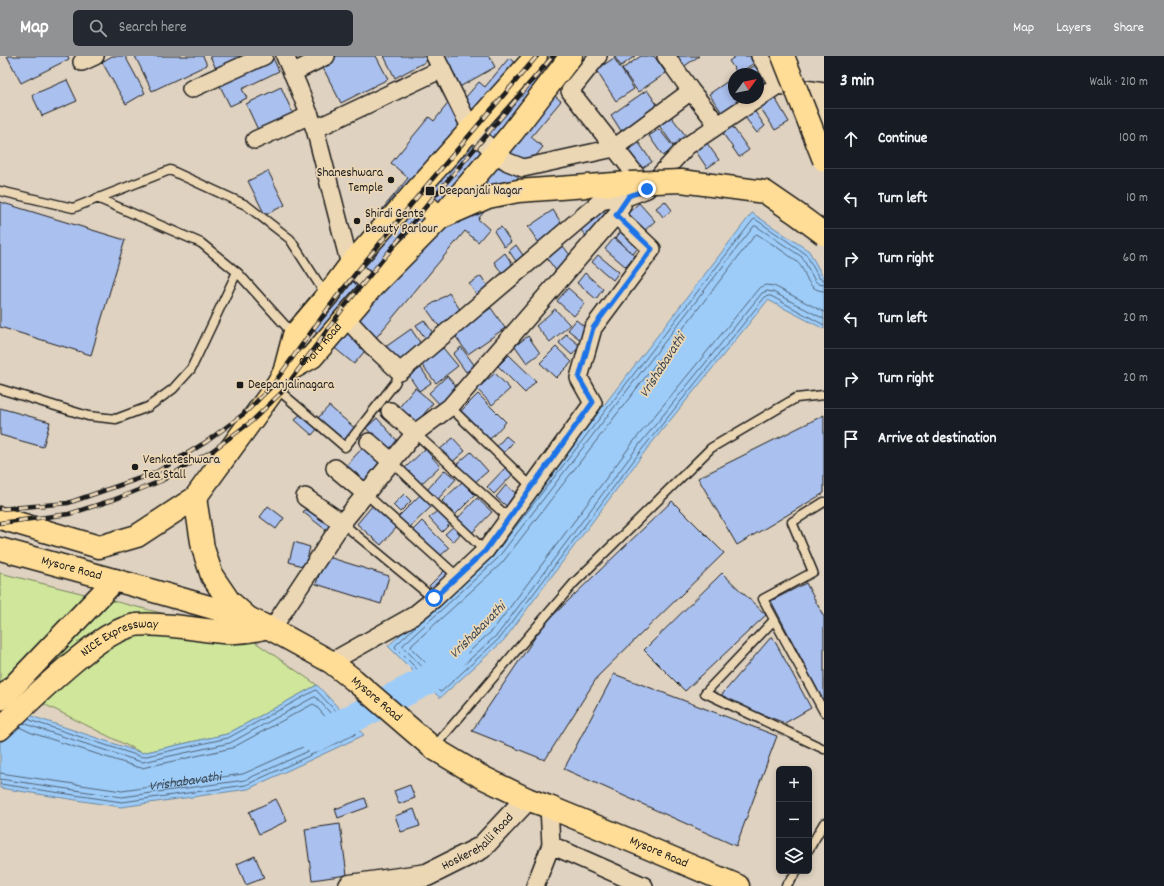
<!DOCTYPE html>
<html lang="en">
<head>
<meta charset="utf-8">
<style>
	:root { --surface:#171b24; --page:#242831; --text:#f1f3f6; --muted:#9ea1a6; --line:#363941; --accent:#919294 }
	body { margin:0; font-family:Dekko,sans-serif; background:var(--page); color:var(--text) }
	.controls { position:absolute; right:12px; bottom:12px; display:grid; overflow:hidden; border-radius:6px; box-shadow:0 2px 6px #0003 }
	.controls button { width:36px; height:36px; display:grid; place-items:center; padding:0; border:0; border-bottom:1px solid var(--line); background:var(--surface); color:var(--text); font:20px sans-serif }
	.compass { position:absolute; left:728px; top:12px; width:36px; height:36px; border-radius:50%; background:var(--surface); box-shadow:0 2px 6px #0003; rotate:57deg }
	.stop { position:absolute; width:12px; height:12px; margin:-9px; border:3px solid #1a73e8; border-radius:50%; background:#fff }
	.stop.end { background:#1a73e8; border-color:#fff; box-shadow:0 1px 4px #0008 }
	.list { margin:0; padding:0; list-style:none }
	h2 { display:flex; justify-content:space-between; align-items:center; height:52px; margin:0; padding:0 16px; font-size:17px }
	h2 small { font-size:13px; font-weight:400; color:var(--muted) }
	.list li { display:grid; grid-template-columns:26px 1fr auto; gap:12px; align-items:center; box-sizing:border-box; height:60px; padding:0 16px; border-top:1px solid var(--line) }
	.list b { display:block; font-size:15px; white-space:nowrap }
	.list em { font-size:13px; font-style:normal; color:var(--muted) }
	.icon { flex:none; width:22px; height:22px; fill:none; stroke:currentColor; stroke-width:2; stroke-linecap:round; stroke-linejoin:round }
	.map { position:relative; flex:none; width:824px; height:830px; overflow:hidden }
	header { display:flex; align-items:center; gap:24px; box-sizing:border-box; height:56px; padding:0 20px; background:var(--accent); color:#fff }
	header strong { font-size:19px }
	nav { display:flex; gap:22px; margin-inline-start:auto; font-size:14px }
	.search { width:280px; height:36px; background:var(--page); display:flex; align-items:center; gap:10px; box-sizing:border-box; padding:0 14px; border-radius:6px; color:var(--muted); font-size:15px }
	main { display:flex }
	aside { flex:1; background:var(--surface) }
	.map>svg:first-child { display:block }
	.green { fill:#cfe69b; stroke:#76815c }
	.water { fill:#9dccf9; stroke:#6986a1 }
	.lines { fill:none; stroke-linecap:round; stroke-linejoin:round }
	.shore { stroke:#506274; stroke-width:1 }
	.river { stroke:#9dccf9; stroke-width:29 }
	.building { fill:#aac0ee; stroke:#1c1c1c }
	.lane-casing { stroke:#1c1c1c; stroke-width:11 }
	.street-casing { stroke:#1c1c1c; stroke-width:20 }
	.secondary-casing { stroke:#1c1c1c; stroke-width:25 }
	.primary-casing { stroke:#1c1c1c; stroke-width:25 }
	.highway-casing { stroke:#1c1c1c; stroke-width:25 }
	.lane { stroke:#ecd7b5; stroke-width:8 }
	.street { stroke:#ecd7b5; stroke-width:17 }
	.secondary { stroke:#ecd7b5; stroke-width:22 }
	.primary { stroke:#ffdd96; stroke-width:22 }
	.highway { stroke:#ffdd96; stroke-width:22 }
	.rail-casing { stroke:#1c1c1c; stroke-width:4.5 }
	.rail { stroke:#ecd7b5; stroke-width:3; stroke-dasharray:9; stroke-linecap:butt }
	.primary-bridge-casing { stroke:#1c1c1c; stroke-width:25; stroke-linecap:butt }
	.highway-bridge-casing { stroke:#1c1c1c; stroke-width:25; stroke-linecap:butt }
	.primary-bridge { stroke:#ffdd96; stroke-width:22 }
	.highway-bridge { stroke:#ffdd96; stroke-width:22 }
	.route { stroke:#1a73e8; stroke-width:5 }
	.poi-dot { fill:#1c1c1c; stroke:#ecd7b5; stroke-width:1.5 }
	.labels { text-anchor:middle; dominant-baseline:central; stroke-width:3.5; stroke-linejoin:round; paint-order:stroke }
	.poi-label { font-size:13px; fill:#1c1c1c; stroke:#ecd7b5; text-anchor:start }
	.street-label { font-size:13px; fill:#1c1c1c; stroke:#ecd7b5 }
	.water-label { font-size:14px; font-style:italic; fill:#3c4853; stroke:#ecd7b5 }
</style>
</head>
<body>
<header>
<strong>Map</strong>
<div class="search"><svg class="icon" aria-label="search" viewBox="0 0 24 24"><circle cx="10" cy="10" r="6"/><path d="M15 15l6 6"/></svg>Search here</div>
<nav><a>Map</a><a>Layers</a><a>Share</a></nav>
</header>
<main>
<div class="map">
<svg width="824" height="830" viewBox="0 0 824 830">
	<rect width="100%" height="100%" fill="#dfd2c0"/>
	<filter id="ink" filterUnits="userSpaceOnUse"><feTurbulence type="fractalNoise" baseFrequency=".025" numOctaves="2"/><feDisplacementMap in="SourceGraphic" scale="8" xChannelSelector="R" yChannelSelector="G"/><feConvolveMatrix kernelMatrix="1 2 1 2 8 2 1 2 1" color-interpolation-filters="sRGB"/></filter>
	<g filter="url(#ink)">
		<path class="green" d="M0,517L242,577L317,629L227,678L142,697L0,626Z"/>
		<path class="water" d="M752,157L809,195L824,223V273L768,244L646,394L504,584L440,642L388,590L490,497Z
			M317,629L364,679L248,733L121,751L0,732V646L37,662L142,697L227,678Z"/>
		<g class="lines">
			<g class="shore">
				<path d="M824,229L819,228L815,225L802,201L756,170H754L497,503L403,589V591L439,628L441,629L498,578L639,389L762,237L767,235L773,236L824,263"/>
				<path d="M824,235C804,234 808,214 796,205C784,195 770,187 757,178L755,179L502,507L412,589L411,592L439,620L441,621L493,574L634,385L759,232L766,229L774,230L824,256"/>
				<path d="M493,500L753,164L755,163L806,198L819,222L824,224"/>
				<path d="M419,567L396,589L395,591L439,635L441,636L501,581L643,392L765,241L768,240H771L824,269"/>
				<path id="s1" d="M0,717L122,735L243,718L336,676L337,674L315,649L313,648L232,692L142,712L137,711L32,677L19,671"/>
				<path d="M0,723L122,741L245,724L346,678L347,676L316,641H314L230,687L143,706L138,705L34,671L24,667"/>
				<path d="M0,728L122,746L246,729L354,679L356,677L316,634L228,682L142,701L35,666L28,663"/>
			</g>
			<path class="river" d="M314,682L428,624L453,600"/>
		</g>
		<path class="building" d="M7,0H68L69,3L21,27Z
			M112,0H125L145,37L126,48L102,6Z
			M135,0H203L207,9L152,35Z
			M210,0H254L218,17Z
			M272,0L279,15L242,33L247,42L230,50L218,26Z
			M332,0H376L388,23L341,47L320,6Z
			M384,0H424L427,5L395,22Z
			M445,0H489L495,11L456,33L439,3Z
			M614,0H635L621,10Z
			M641,0H654L666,17L638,36L622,13Z
			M670,0H699L679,14Z
			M736,0H758L760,3L738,18L729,5Z
			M509,2L561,45L531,81L543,91L511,130L508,128L478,163L489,173L478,186L465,175L354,308L295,259L408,122L391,107L429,61L434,65L450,45L457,51L479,26L485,31Z
			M614,2L634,33L616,45L596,14Z
			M760,6L771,22L758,31V18H742Z
			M734,21V42H747L723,58L709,38Z
			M67,24L77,45L42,60L32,39Z
			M281,31L294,60L259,76L246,48Z
			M647,34L660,53L623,78L611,59Z
			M775,42L789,66L775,74L760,51Z
			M753,53L765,70L757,77L744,60Z
			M670,59L689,84L676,93L658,68Z
			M732,70L749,94L739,101L722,76Z
			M659,73L674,92L663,100L649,80Z
			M704,83L719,104L707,112L693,91Z
			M639,87L652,106L639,114L627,95Z
			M268,115L285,149L265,159L248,125Z
			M665,145L672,154L663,161L656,152Z
			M0,146L125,184L91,299L0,271Z
			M639,147L655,165L643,176L627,158Z
			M553,154L565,173L541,190L528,171Z
			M604,154L612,164L589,184L581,174Z
			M501,171L511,186L504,191L494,175Z
			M624,171L643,186L633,198L616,182Z
			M614,182L635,200L626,211L605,193Z
			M560,186L573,203L557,216L543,197Z
			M516,189L527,205L520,211L509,195Z
			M505,197L516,214L505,222L494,206Z
			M598,199L619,216L613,224L592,206Z
			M585,217L603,233L596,243L577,227Z
			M481,220L492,237L481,245L469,228Z
			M568,232L585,247L574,260L557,245Z
			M449,237L463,258L441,273L426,252Z
			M491,252L505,272L468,298L454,278Z
			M555,253L570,269L550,286L536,270Z
			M424,264L435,280L427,285L416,269Z
			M576,264L590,275L582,285L568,274Z
			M411,273L423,291L396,310L384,292Z
			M566,278L580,290L572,299L559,287Z
			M528,280L540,297L527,307L515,290Z
			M461,291L475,310L466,316L453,298Z
			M556,291L572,306L556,322L540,307Z
			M443,292L458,310L436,327L421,308Z
			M509,299L536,325L525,337L498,310Z
			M421,312L431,327L419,335L409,320Z
			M495,317L510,333L492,349L477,333Z
			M447,320L460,335L442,351L429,337Z
			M415,332L433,347L415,369L397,354Z
			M478,338L506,366L489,384L460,356Z
			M329,350L357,374L345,387L317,363Z
			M0,352L50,366L43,391L0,379Z
			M301,357L318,372L312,379L295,364Z
			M824,359V437L737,489L698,422Z
			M377,362L402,390L392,400L366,372Z
			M506,380L513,386L504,397L497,390Z
			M453,382L465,395L450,408L438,395Z
			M366,388L387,407L364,433L343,413Z
			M425,393L440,410L421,428L405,412Z
			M471,396L488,415L474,427L457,408Z
			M506,411L513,418L494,438L487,431Z
			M445,414L456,423L438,443L427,434Z
			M462,426L475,439L455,459L442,445Z
			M506,429L521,442L511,454L496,441Z
			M404,438L411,445L400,456L393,449Z
			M421,438L433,449L409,472L398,461Z
			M477,442L492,456L472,477L457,463Z
			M312,445L335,464L326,474L303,456Z
			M672,445L724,497L598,620L545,704L472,675L544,568Z
			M373,449L397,471L381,489L357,468Z
			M268,450L284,462L276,473L260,461Z
			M437,455L450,468L442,476L429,462Z
			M422,465L449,492L439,501L413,474Z
			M455,469L462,476L453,486L445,478Z
			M294,486L310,491L305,511L289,506Z
			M325,500L389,520L381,548L316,528Z
			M446,513L453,521L436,537L429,530Z
			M722,517L766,559L685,635L644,594Z
			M806,527L824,561V646L771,545Z
			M772,580L811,652L785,667L719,642Z
			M614,618L777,680L736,790L564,713Z
			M410,729L415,742L399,748L394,735Z
			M365,742L368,751L338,762L335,753Z
			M276,743L287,765L259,778L249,756Z
			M414,753L420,770L401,776L395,760Z
			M340,768L347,819L312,824L305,773Z
			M255,800L264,822L246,829L237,808Z"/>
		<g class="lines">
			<g class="lane-casing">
				<path id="lane" d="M0,135L73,152L170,114L246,149L290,183L326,239
					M97,142L201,187L238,217L293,278
					M276,332L345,391L395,327L400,316
					M0,333L88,360L116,363L148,351L173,333L191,313L237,216
					M450,351L532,431
					M415,377L509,462
					M392,406L485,495
					M366,438L457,520
					M824,446L792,466L813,516L763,543L824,656
					M342,467L434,543
					M774,564L705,637L824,693
					M434,691L574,527L711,392L796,342L824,339
					M809,793L824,767
					M786,830L797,815"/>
			</g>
			<g class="street-casing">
				<path id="street" d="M285,0L298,30L315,73L350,209L372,231
					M435,0L471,73L495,97L508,106L523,112L614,92L691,35
					M598,0L570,35L647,133
					M666,0L691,35L718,69
					M760,0L778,29
					M82,6L95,0
					M292,17L326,0
					M191,33L264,0
					M813,34L824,62
					M315,73L442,13
					M255,84L310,59
					M345,261L372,290L400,316L601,145L629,140L647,133L687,90L778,29L824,36
					M390,355L415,377
					M369,386L392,406
					M335,412L366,438
					M305,441L342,467
					M273,574L279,562L342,467L415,377L450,351L616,159L622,150
					M331,606L413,560L434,543L485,495L593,347L579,322L593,272L652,193L616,159
					M551,789L644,830
					M535,830L551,789L549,751"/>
			</g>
			<g class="secondary-casing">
				<g id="secondary">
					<path id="s2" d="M350,830L427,819L481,792L527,743"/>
				</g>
			</g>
			<g class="primary-casing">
				<path id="primary" d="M440,162L512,77L571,0
					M284,317L294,279L327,240L350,209L536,0"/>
			</g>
			<g class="highway-casing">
				<g id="highway">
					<path d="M413,138L440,162"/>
					<path d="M195,442L203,492L212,520L229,545L247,561"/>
					<path id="s3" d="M0,462L99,491L137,480L195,442L275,332L284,317L312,301L372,231L440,162L488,141L518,135L629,127"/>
					<path id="s4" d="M0,493L129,528L248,562L273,574L331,606L354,624L433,692L480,720L527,743L549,751L639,788L738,830"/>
					<path d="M0,643L8,636L115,524"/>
					<path id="s5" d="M0,673C24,650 47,628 72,607C90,592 108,577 131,570C140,567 163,569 173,570C207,573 233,582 267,571"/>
				</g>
			</g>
			<use href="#lane" class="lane"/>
			<use href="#street" class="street"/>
			<use href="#secondary" class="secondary"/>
			<use href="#primary" class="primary"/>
			<use href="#highway" class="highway"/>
			<g class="rail-casing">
				<path id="rail" d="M0,453L68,447L155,417L206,386L245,357L272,330L335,243L422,135L537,0
					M0,467L69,458L113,444L161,425L212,395L252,365L282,336L344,251L432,143L553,0"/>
			</g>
			<use href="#rail" class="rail"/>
			<g class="primary-bridge-casing">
				<path id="primary-bridge" d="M783,0L824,104"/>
			</g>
			<g class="highway-bridge-casing">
				<path id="highway-bridge" d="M629,127L681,125L765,136L797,158L824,178"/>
			</g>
			<use href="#primary-bridge" class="primary-bridge"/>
			<use href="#highway-bridge" class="highway-bridge"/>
		</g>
	</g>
	<g class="lines" filter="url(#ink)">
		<path class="route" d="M434,542L485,495L593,346L579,322L593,272L652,193L616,159L629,140L647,133"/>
	</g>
	<g class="poi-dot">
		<circle cx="391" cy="124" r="4"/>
		<rect x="425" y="130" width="10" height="10" rx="2"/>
		<circle cx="357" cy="165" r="4"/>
		<rect x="236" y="325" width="8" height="8" rx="2"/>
		<circle cx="135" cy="411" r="4"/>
	</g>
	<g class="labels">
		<g class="poi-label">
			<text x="383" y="117" text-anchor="end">Shaneshwara<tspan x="383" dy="15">Temple</tspan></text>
			<text x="439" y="135">Deepanjali Nagar</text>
			<text x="365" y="158">Shirdi Gents<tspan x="365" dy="15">Beauty Parlour</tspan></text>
			<text x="248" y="329">Deepanjalinagara</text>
			<text x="143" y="404">Venkateshwara<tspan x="143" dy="15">Tea Stall</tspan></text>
		</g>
		<g class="street-label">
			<text stroke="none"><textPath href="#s3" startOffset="412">Chord Road</textPath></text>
			<text stroke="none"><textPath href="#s4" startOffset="74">Mysore Road</textPath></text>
			<text stroke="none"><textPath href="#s5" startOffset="153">NICE Expressway</textPath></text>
			<text stroke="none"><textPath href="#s4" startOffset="410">Mysore Road</textPath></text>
			<text stroke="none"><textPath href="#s2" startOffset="139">Hoskerehalli Road</textPath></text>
			<text stroke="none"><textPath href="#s4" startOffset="734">Mysore Road</textPath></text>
		</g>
		<g class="water-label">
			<text transform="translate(663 310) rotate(-57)">Vrishabavathi</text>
			<text transform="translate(478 575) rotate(-45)">Vrishabavathi</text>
			<text stroke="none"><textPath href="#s1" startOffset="187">Vrishabavathi</textPath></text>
		</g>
	</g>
</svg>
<div class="controls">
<button>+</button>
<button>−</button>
<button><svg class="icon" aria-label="layers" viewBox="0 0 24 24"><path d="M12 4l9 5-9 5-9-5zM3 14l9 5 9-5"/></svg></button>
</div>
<svg class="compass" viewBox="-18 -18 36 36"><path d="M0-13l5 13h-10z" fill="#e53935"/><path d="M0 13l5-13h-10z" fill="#9ea1a6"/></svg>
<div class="stop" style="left:434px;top:542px"></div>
<div class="stop end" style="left:647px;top:133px"></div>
</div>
<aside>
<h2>3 min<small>Walk · 210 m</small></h2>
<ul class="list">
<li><svg class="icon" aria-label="ahead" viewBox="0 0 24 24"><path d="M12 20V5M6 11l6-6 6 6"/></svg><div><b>Continue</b></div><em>100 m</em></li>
<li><svg class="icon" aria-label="left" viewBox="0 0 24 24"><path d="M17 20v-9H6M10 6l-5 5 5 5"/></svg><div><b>Turn left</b></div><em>10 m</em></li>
<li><svg class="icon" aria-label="right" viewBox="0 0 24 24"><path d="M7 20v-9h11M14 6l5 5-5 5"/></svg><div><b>Turn right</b></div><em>60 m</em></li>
<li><svg class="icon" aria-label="left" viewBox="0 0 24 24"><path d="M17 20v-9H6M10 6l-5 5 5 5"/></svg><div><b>Turn left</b></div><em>20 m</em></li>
<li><svg class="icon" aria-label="right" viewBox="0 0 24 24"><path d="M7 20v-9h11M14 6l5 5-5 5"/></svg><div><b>Turn right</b></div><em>20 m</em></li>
<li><svg class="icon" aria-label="arrive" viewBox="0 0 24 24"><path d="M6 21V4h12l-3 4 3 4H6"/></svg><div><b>Arrive at destination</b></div></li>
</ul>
</aside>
</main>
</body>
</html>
